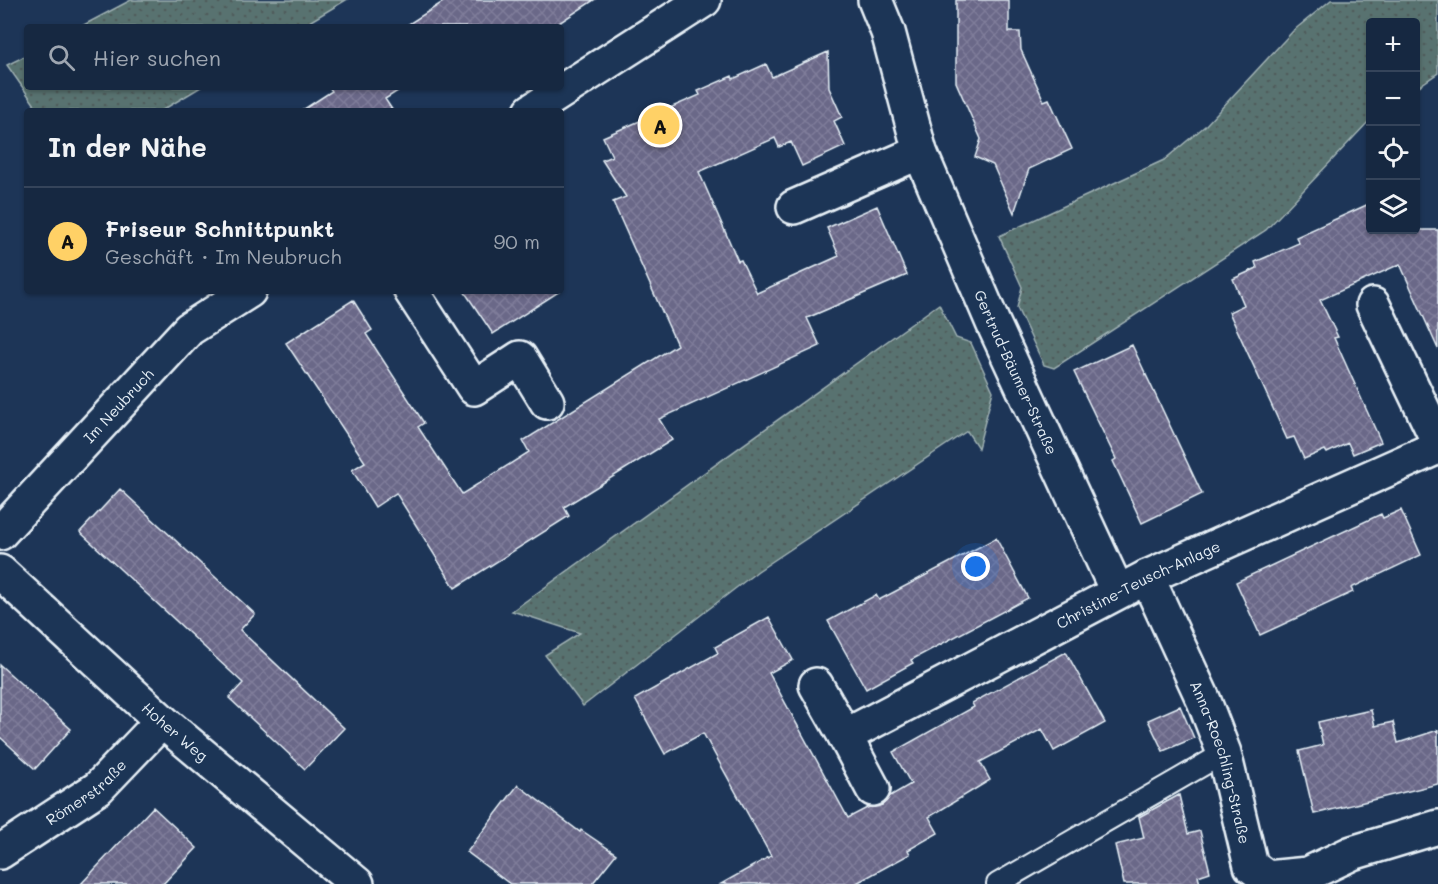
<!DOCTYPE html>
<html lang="de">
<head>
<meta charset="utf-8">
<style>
	:root { --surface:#162841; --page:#1f3048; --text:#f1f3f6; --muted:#9ea6b1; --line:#35445a; --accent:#ffd166 }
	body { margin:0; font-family:Mali,sans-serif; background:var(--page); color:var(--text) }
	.controls { position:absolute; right:18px; top:18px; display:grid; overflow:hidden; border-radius:6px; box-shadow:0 2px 4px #0004 }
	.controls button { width:54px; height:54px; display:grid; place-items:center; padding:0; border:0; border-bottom:2px solid var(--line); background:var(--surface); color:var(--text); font:30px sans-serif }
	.you { position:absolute; left:976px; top:567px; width:21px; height:21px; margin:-15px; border:4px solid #fff; border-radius:50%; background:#1a73e8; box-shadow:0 0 0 9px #1a73e833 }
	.badge { display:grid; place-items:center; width:39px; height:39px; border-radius:50%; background:var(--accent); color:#111; font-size:20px; font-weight:700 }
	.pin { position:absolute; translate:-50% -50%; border:3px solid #fff; box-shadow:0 2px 6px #0006 }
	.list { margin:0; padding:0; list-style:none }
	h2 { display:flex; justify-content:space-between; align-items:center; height:78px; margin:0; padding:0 24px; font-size:26px }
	h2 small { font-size:20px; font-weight:400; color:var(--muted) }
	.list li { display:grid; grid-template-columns:39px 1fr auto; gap:18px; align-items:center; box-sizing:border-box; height:108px; padding:0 24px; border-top:2px solid var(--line) }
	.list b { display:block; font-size:22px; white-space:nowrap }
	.list p { margin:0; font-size:20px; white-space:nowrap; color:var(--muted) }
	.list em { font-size:20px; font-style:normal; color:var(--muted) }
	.icon { flex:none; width:33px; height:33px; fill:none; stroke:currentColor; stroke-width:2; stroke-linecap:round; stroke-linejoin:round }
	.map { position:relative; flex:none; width:1438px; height:884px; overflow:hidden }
	.search { position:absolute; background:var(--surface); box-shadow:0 2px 4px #0004; left:24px; top:24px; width:540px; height:66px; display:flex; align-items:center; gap:15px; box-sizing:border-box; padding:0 21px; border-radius:6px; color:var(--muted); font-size:22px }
	.panel { position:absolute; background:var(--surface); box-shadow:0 2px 4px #0004; left:24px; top:108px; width:540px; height:186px; border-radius:6px }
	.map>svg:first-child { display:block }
	.park { fill:url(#park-dots); stroke:#a0b2b4; stroke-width:1.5 }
	.building { fill:url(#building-cross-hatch); stroke:#e8f1f8; stroke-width:1.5 }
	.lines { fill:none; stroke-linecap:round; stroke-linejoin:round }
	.lane-casing { stroke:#e8f1f8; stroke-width:24 }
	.street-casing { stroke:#e8f1f8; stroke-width:38 }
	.secondary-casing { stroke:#e8f1f8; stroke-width:38 }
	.lane { stroke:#1d3557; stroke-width:20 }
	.street { stroke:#1d3557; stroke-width:33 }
	.secondary { stroke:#1d3557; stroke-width:33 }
	.labels { text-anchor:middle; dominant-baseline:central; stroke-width:4.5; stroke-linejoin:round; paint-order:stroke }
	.street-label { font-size:15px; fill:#e8f1f8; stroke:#1d3557 }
</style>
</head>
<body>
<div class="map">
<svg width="1438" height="884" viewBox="0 0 1438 884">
	<defs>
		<pattern id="park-dots" width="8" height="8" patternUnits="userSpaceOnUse" patternTransform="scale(1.5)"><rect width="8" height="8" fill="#59726f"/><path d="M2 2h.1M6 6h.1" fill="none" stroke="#4f5b5b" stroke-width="1.8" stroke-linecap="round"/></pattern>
		<pattern id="building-cross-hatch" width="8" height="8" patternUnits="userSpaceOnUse" patternTransform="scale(1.5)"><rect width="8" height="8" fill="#6a6788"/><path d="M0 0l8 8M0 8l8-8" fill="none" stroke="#7f7d9a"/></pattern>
	</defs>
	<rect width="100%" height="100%" fill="#1d3557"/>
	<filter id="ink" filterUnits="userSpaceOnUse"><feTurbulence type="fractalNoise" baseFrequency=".0167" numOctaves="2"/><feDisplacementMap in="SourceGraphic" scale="12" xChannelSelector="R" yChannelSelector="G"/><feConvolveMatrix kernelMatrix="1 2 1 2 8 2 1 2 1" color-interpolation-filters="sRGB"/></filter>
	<g filter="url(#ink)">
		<path class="park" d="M131,0H346L301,27H80Z
			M1331,0H1438V73L1416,88V22H1370V120L1266,230L1054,368L1044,365L1017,308L1022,287L999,236L1164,160L1205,126L1293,31Z
			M27,55V87H201L161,111H39L7,65Z
			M939,304L956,338L971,343L993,391L978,448L967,431L758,571L583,706L545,655L580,633L512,611Z"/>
		<path class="building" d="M446,0H594L553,27H404Z
			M956,0H1009V32H1020L1021,50L1044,101L1049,99L1072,149L1029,169L1014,213L993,165L975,157L981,139L956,82Z
			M828,52L829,88L842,117L834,121L845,146L802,166L791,142L779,147L775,138L699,172L738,261L741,260L757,293L839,256L827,228L877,206L907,275L807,318L820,346L659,419L672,440L564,507L569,516L455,588L396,493L375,507L352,470L365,462L286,343L353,300L372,330L366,334L424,423L418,427L462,494L529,452L523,441L677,345L613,202L626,197L602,160L612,156L603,137L700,95L698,91L732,76L733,79L766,64L772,77Z
			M329,87H404L385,99L393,111H301L332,91Z
			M1371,203V230H1438V349L1400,264L1320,300L1338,337L1334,338L1381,442L1353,454L1348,443L1327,453L1325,450L1304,459L1294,437L1287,439L1229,312L1244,305L1233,279L1257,268L1255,262L1299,243L1296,237Z
			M464,291H560L493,334Z
			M1132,345L1202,494L1142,523L1113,461L1116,459L1074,372Z
			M120,489L255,614L240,630L344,728L305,769L229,698L243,683L80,532Z
			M1401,510L1421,555L1351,588L1353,592L1260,635L1236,582L1381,514L1383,518Z
			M996,538L1028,598L911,660L913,663L866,689L828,621L876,595L879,600Z
			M769,617L793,660L769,673L848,818L869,807L882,805L890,796L911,784L893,752L974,707L972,703L1066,652L1105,723L1054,751L1042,729L980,762L990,780L929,817L938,833L908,850L910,854L855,884H721L771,856L703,733L665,754L635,699L718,653L715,647Z
			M0,665L71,729L35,769L0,737Z
			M1180,706L1194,738L1163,751L1148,720Z
			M1371,710L1375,726L1393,722L1398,743L1438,730V784L1314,814L1299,751L1323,745L1318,722Z
			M518,785L580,832L581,830L616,854L592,884H510L467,852Z
			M1179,795L1188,834L1200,831L1210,872L1198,876L1200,884H1124L1115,845L1144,838L1139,817Z
			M153,807L197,848L163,884H81Z"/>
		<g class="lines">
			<g class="lane-casing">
				<path id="lane" d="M997,884L1224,753"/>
			</g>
			<g class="street-casing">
				<g id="street">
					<path id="s1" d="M875,0L888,32L920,152L993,323L1117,591"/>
					<path d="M531,111L704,0"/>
					<path d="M794,207L920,152"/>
					<path d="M411,291L474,388L520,358L547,402"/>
					<path d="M1373,305L1438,441"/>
					<path id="s2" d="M0,533L189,329L249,291"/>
					<path id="s3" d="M1147,577L1204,701L1224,753L1251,866L1267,878L1308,874L1352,853L1438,827"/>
					<path d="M816,685L845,736"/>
					<path id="s4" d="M873,789L845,736L1147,577L1438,447"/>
					<path id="s5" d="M0,852L98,788L162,721"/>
				</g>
			</g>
			<g class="secondary-casing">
				<g id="secondary">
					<path id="s6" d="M0,572L162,721L357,884"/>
				</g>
			</g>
			<use href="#lane" class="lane"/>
			<use href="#street" class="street"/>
			<use href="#secondary" class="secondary"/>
		</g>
	</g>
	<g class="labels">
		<g class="street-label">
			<text stroke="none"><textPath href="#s1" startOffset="399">Gertrud-Bäumer-Straße</textPath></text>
			<text stroke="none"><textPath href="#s2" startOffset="174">Im Neubruch</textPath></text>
			<text stroke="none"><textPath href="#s4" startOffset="390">Christine-Teusch-Anlage</textPath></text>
			<text stroke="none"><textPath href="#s6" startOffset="237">Hoher Weg</textPath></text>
			<text stroke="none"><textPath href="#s3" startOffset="200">Anna-Roechling-Straße</textPath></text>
			<text stroke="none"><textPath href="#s5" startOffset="105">Römerstraße</textPath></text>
		</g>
	</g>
</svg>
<div class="controls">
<button>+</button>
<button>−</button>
<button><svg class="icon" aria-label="locate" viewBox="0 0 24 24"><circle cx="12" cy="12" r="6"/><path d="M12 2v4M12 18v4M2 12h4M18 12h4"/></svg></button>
<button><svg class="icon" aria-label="layers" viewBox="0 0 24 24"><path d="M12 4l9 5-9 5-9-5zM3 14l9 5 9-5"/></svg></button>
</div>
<div class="you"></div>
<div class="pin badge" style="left:660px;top:125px">A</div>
<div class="search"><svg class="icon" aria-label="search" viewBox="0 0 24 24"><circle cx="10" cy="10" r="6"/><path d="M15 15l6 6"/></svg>Hier suchen</div>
<section class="panel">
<h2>In der Nähe<small></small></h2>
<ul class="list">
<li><span class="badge">A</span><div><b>Friseur Schnittpunkt</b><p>Geschäft · Im Neubruch</p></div><em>90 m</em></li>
</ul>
</section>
</div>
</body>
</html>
